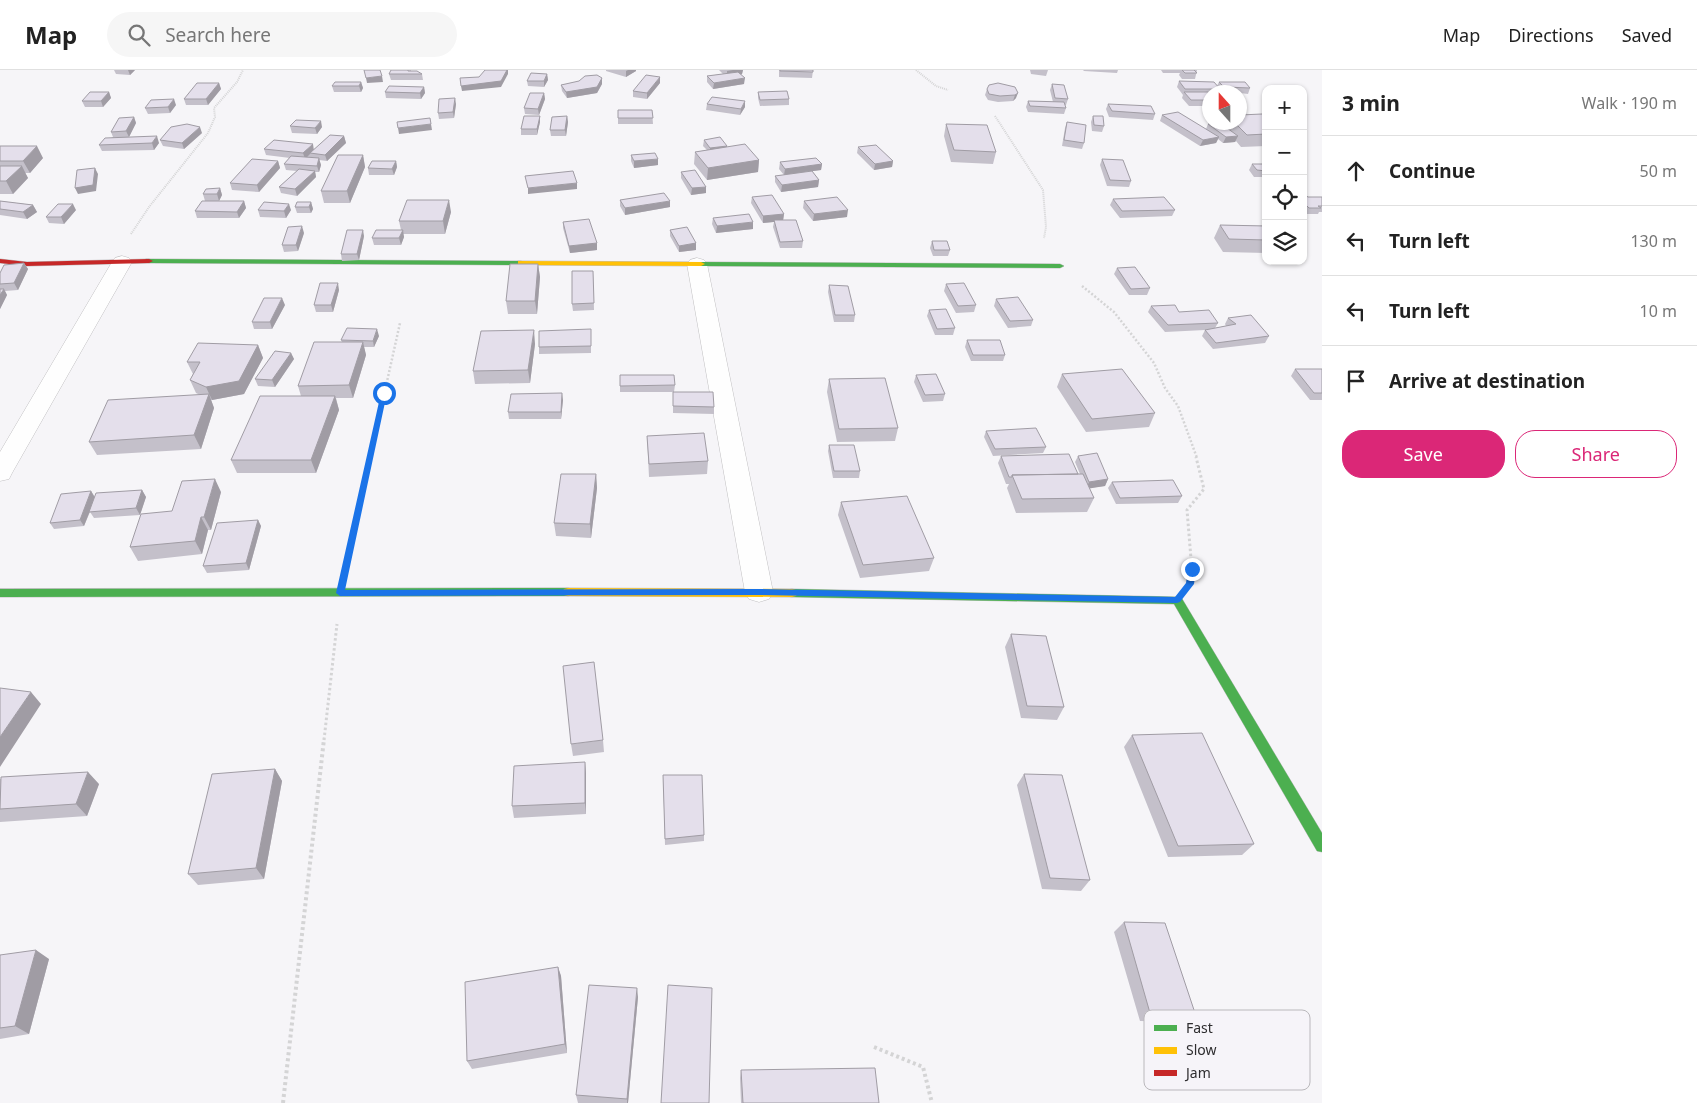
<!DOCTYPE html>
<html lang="en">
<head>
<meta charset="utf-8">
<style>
	:root { --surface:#fff; --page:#f6f6f6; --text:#222; --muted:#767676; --line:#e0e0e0; --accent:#db2777 }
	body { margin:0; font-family:"Noto Sans",sans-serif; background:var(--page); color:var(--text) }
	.controls { position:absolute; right:15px; top:15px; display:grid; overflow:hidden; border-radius:10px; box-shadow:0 1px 4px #0004 }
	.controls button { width:45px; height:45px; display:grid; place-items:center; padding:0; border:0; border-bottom:1px solid var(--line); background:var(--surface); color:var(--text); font:25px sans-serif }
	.compass { position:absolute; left:1202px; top:15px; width:45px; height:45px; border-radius:50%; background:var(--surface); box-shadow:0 1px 4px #0004; rotate:339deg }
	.stop { position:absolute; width:15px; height:15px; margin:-11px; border:4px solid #1a73e8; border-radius:50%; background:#fff }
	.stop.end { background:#1a73e8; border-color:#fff; box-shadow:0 1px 5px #0008 }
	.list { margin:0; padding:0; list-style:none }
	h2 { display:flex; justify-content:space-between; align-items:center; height:65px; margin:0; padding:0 20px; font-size:21px }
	h2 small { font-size:16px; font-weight:400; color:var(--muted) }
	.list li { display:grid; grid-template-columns:32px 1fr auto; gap:15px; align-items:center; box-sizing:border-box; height:70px; padding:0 20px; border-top:1px solid var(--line) }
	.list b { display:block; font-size:19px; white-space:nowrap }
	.list em { font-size:16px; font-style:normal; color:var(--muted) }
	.actions { display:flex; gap:10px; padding:15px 20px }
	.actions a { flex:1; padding:11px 0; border:1px solid var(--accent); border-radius:20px; text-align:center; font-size:18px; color:var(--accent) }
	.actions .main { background:var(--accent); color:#fff }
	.icon { flex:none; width:28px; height:28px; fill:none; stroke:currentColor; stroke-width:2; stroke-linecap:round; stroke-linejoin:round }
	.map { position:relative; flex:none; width:1322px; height:1033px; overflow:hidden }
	header { display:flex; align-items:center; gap:30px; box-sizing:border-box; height:70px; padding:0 25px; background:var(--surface); border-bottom:1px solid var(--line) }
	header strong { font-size:24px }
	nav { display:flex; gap:28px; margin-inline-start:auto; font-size:18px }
	.search { width:350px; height:45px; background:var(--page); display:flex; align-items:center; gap:12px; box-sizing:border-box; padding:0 18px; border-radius:28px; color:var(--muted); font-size:19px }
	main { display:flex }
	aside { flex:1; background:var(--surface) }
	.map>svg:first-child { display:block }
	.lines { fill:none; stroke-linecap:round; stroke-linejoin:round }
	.street-casing { stroke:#c1c0c2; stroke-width:1 }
	.fast-casing { stroke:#c1c0c2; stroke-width:1 }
	.slow-casing { stroke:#c1c0c2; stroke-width:1 }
	.jam-casing { stroke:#c1c0c2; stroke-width:1 }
	.path-far3 { stroke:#d4d4d5; stroke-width:2; stroke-dasharray:1 1; stroke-linecap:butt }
	.path-far2 { stroke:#d4d4d5; stroke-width:2.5; stroke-dasharray:2 2; stroke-linecap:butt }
	.path-far1 { stroke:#d4d4d5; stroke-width:3; stroke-dasharray:2.5 2.5; stroke-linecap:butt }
	.path { stroke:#d4d4d5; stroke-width:4; stroke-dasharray:3 3; stroke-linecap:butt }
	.street { fill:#fefefe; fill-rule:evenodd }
	.fast { fill:#4caf50; fill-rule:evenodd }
	.slow { fill:#ffc107; fill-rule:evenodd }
	.jam { fill:#c62828; fill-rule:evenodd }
	.wall { fill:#c4c0ca }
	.shaded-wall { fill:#a09ca4 }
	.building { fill:#e4dfeb; stroke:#a09ca4 }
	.route { fill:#1a73e8 }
	.key { fill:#f6f4f9; stroke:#bab8bc; stroke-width:1 }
	.key-label { font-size:14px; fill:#2e2d2f }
</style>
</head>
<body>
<header>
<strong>Map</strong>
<div class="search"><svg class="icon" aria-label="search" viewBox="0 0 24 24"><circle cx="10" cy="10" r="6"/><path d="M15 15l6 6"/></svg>Search here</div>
<nav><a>Map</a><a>Directions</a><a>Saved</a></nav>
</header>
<main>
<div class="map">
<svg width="1322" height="1033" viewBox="0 0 1322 1033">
	<rect width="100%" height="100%" fill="#f6f5f8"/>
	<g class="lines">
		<g class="street-casing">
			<path id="street" d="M122,186L129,188L132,192L12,403L9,409L0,411V382L112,192L115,188Z
				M697,188L704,190L707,194L773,522L769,529L759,532L749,529L745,522L687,194L690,190Z"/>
		</g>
		<g class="fast-casing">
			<path id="fast" d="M146,189L521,191L525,193L521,195L149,193L145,191Z
				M698,192L1060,194L1064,196L1060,198L701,196L697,194Z
				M568,518L572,519L574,522L572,525L568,526L0,527V519Z
				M792,519L1181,527L1322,763V782L1317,781L1174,534L792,527L788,526L786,523L788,520Z"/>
		</g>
		<g class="slow-casing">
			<path id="slow" d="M518,191L701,192L705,194L701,196L521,195H518Z
				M568,518L792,519L796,520L798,523L796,526L792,527L568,526L564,525L562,522L564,519Z"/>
		</g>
		<g class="jam-casing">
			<path id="jam" d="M0,189L27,192L149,189L153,191L149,193L27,196L0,193Z"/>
		</g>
		<path class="path-far3" d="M916,0L936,16L948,20
			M995,46L1043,120L1046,157L1044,168
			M131,164L149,137L208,63L215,47L214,38L237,12L243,0"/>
		<path class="path-far2" d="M1082,216L1114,242L1154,293L1165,318L1178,336L1197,388
			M370,388L400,253"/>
		<path class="path-far1" d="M347,491L370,387
			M1192,501L1187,440L1204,419L1196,387
			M324,670L337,554"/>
		<path class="path" d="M874,977L923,997L932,1033
			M283,1033L324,669"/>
		<use href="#street" class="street"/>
		<use href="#fast" class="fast"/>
		<use href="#slow" class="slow"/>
		<use href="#jam" class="jam"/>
	</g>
	<path class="wall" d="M114,0H135L130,5L116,4Z
		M411,0V1L422,4L423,10H391L389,4Z
		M606,0H636V1L626,7L606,1Z
		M719,0H743L742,4L741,5L744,14L713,19L707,12V6L723,4Z
		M779,0H813L812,8L779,7Z
		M1030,0H1048L1046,6L1031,4Z
		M1083,0H1118L1117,3L1084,1Z
		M1161,0H1197L1195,9H1182L1179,5L1180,3H1163Z
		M547,4L548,10L544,17L528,16L527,11Z
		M602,8V14L597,23L567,28L562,21L561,15Z
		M1179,11L1217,16L1219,12L1250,18L1248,24L1240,23V22H1210V36H1189L1182,28L1183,25L1177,17Z
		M361,12L363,18L361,22H334L332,16Z
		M219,13L221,19L208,35H186L184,29Z
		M660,13L647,29L633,27V21Z
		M1052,14L1068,29L1066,35H1065L1066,38L1064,44L1028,42L1026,37L1028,31L1053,32L1050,20Z
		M424,17L425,23L421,29L386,28L385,22Z
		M1015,17L1016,28L1013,31L998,32L988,30L985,25L987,19Z
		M109,22L111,28L103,37H85L82,31Z
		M758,22L789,29V35L760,36L758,28Z
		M544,23L545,29L539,45L525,44L524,38Z
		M456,34L454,48L439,49L438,43Z
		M707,34L745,37L740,45L706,40Z
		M1108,34L1155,44L1153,50L1109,47L1106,39Z
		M176,35L170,43L148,44L145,38Z
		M652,40L653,54H618V48Z
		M1162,45L1206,59L1208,54L1222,55L1223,52H1240L1266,48V76L1241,77L1236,71L1235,72L1223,73L1218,69L1216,73L1200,76L1160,51Z
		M540,46V52L537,65H521V59Z
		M567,46L568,52L566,66H551L550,60Z
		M1093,46L1104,56L1102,62L1092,61L1091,52Z
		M134,47L136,53L129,67L159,73L154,80L102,81L99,75L113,67L111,62Z
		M1067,52L1084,73L1082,79L1062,76L1065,58Z
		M946,54L996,82L993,94L951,92L944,66Z
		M290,56L322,57L317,64L292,63Z
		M202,63L184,79L163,76L160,70Z
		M344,66L346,73L327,91L319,90L321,95L319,102H315L316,107L297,126L281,123L279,117L297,101L286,100L284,94L290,88L266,85L264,79H314Z
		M704,70L727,76V77L759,90L758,102L707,110L694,94L695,82L707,80L703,76Z
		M0,76L43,88L30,103H25L28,108L13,124H0Z
		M858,77L893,91L892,97L874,100L857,83Z
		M363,85L365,97L350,133H324L321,121Z
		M631,85L658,95L634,98L631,91Z
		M1102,89L1131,111L1129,117L1107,116L1100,95Z
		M278,91L280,98L259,122L232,120L230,113Z
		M396,91L397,97L394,105H369L368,98Z
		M780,92L822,94L821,100L812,101L819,110L818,117L781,122L775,112V106L784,105L779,99Z
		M1252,94H1266V107H1254L1249,100Z
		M681,102L706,117V123L691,125L681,108Z
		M220,118L222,125L219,131H244L246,138L239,148H197L195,141L205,131L203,124Z
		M1303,124L1308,127H1322V142H1319L1318,144H1305L1303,142Z
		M752,127L784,144L783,150L803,171L802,178H780L773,157L774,152L763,153L751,133Z
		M1113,129L1175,140L1172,146L1120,148L1110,135Z
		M620,130L670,137L625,145L620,136Z
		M0,131L33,135L37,142L27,149L0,145Z
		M804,131L847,147L813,151L803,138Z
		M311,132L313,139L311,143H297L295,137Z
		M76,140L64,154L49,153L46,147Z
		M258,140H291L286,148L260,147Z
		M451,142L445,164H403L404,167L401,175H374L372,168L401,160L399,151Z
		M713,148L753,159L716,163L712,154Z
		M563,152L597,173V180L570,183L563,158Z
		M1220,155L1266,156V183L1223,182L1214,168Z
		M670,160L696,173V180L679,182L670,166Z
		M304,163L298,181L284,182L282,175Z
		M364,166L359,190L342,191L341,184Z
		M932,171L950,180L948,186H933L930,178Z
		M24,193L28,199L18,220L5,221L7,225L0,239V203Z
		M538,194L540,207L537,244H508L506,231Z
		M1117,198L1150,218L1147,225H1129L1114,204Z
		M593,201L594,240L573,241L572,234Z
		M946,214L976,235L974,242L956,243L944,221Z
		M829,215L855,245L854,252H834L828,222Z
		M339,220L333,242H316L314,235Z
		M996,229L1033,250L1031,256L1008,258L994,236Z
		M285,235L272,259H254L252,252Z
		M1151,236L1179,242L1218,253L1215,258L1226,256L1225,254L1228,248L1269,266L1265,273L1213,279L1202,266L1205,260L1165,262L1148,242Z
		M929,240L955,258L953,265H935L927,246Z
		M591,259V283L539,284V277Z
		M379,266L374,277H364L366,285L353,328H336L339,340L316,403H237L231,390L301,326L298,316L342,272L341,270Z
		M967,270L1005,285L1003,291H971L965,277Z
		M535,274L530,313L475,314L473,301Z
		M258,275L263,288L244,324L212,330H211L214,338L201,379L97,385L89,372L200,325L196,323L190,310L193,304L187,292Z
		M291,283L294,289L275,317L258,316L255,309Z
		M1295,299H1322V330H1310L1291,306Z
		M1062,304L1155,343L1149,357L1086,362L1057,317Z
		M916,305L945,324L943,331L923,332L914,312Z
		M829,309L898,358L895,371L837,372L827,322Z
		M675,315L674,322L714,337V344L673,343V322H620V316Z
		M563,330L561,349H509L508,342Z
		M986,361L1046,377L1043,383L993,386L984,367Z
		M647,366L708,391L707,404L649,407Z
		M829,375L860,401L859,408H833L828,381Z
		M1001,386L1080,404L1075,392L1078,386L1108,409L1105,416L1089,418L1094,428L1087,442L1016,443L1007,418L1009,414H1006L998,393Z
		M596,404L597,418L591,468L556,466L554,453Z
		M1112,412L1182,426L1178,433L1116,434L1108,418Z
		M142,420L146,427L140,445L94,448L90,442L84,456L54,459L50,453L91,421L95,427Z
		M221,422L211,460H208L202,484L138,491L130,477L172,441Z
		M841,432L934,488L929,501L860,508L838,445Z
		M258,450L261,456L249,500L207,503L203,496Z
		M1011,564L1064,637L1057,650L1021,648L1005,577Z
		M1132,665L1254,774L1242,785L1168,787L1124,677Z
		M603,670L604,682L573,686L571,674Z
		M585,692L586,704V744L514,748L512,736Z
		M275,699L282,711L264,809L198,815L188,804Z
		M1024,704L1090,810L1081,821L1042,819L1017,715Z
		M663,705L704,765V771L665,775Z
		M0,709L99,714L87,746L0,752Z
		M1124,852L1195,943L1183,952L1140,951L1114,862Z
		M0,885L49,889L29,964L0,969Z
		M558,897L561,906L567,983L472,999L467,991Z
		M638,927L628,1033H578L576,1025Z
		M741,1000L879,1033H741L740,1008Z"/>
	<path class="shaded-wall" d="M128,0H135L130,5Z
		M507,0H508V4L501,17L462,21L461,16Z
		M628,0H636V1L626,7V1Z
		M733,0H743L742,4L727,7V1Z
		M547,4L548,10L544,17V11Z
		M382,6L383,12L367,13L366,8Z
		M660,7V13L647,29V23Z
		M602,8V14L597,23L567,28L566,22Z
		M745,8L744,14L713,19L714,13Z
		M361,12L363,18L361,22L359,16Z
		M219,13L221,19L208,35L206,29Z
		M424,17L425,23L421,29L420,23Z
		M109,22L111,28L103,37L101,31Z
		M544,23L545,29L539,45L538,39Z
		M1018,23L1016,28L1013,31L1015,25Z
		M455,28L456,34L454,48L453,42Z
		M174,29L176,35L170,43L168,37Z
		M745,31V37L740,45L741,39Z
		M540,46V52L537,65V59Z
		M567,46L568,52L566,66L565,60Z
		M134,47L136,53L129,67L126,61Z
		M321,51L322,57L317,64L315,58Z
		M431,54L432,60L399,64L398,58Z
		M200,57L202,63L184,79L182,73Z
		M157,66L159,73L154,80L152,73Z
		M344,66L346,73L327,91L325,85Z
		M1238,66L1235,72L1223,73L1226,67Z
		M1219,67L1216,73L1200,76L1203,70Z
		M313,74L314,81L310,83V84L305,89L303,83Z
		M37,76L43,88L30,103L23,91Z
		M727,76V82L710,84V78Z
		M363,85L365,97L350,133L347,121Z
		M319,88L321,95L319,102L317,96Z
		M658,89V95L634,98V91Z
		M759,90L758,102L707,110L708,98Z
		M278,91L280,98L259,122L257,115Z
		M396,91L397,97L394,105L392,99Z
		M893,91L892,97L874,100L875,94Z
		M822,94L821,100L784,105L785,99Z
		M22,96L28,108L13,124L6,111Z
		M95,98L98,104L96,121L78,124L75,118Z
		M315,101L316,107L297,126L295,119Z
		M819,110L818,117L781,122L782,115Z
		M577,113V119L528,124V118Z
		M706,117V123L691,125L692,118Z
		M220,118L222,125L219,131L217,124Z
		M449,130L451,142L445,164L443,151Z
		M244,131L246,138L239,148L237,142Z
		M670,131V137L625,145V138Z
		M311,132L313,139L311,143L309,137Z
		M73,134L76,140L64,154L61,147Z
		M289,134L291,140L286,148L284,141Z
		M33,135L37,142L27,149L23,142Z
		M848,140L847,147L813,151L814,144Z
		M784,144L783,151L763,153V146Z
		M753,152V159L716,163L717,156Z
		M302,156L304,163L298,181L296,175Z
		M363,160L364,166L359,190L357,184Z
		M403,160L404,167L401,175L399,168Z
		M597,173V180L570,183L569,176Z
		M696,173V180L679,182V176Z
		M24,193L28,199L18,220L14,213Z
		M538,194L540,207L537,244L535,231Z
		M338,213L339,220L333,242L331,235Z
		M4,219L7,225L0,239V225Z
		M282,228L285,235L272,259L270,252Z
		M377,259L379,266L374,277L373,271Z
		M534,260L535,274L530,313L528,300Z
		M363,272L366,285L353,328L349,315Z
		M258,275L263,288L244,324L212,330L206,317Z
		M291,283L294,289L275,317L272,310Z
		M562,323L563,330L561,349V342Z
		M209,324L214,338L201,379L194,365Z
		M335,326L339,340L316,403L311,390Z
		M596,404L597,418L591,468L590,454Z
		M215,409L221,422L211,460L204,447Z
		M1108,409L1105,416L1086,419L1089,412Z
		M142,420L146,427L140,445L136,438Z
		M91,421L95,428L84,456L80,450Z
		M201,447L208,460L202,484L195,471Z
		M258,450L261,456L249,500L246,493Z
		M31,622L41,634L0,697V667Z
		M585,692L586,704V744L585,733Z
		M275,699L282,711L264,809L256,798Z
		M88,702L99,714L87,746L76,734Z
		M36,880L49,889L29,964L15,956Z
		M558,897L561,906L567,983L565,974Z
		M637,918L638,927L628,1033H627V1029Z"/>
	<path class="building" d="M364,0H380L382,6L366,8Z
		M391,0H408V1H417L422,4H389Z
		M485,0H507L501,11L461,16L460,8L479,7Z
		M780,0H813V2L780,1Z
		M1182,0H1194L1197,3H1185Z
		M738,2L745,8L714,13L707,6Z
		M531,3L547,4L544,11H527Z
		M597,5L602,8L597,17L566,22L561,15L579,11L585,6Z
		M646,5L660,7L647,23L633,21Z
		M1179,11L1214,12L1220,19H1185Z
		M335,12H361L359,16H332Z
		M1219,12H1245L1250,18L1224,17Z
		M197,13H219L206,29H184Z
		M998,13L1015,17L1018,23L1015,25L1000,26L989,24L987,19L989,15Z
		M1052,14L1064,15L1068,29L1055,28Z
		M389,16L424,17L420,23L385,22Z
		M787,21L789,29L760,30L758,22Z
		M90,22H109L101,31H82Z
		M1184,22H1223H1210V30H1191Z
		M530,23H544L538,39L524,38Z
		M712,27L745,31L741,39L707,34Z
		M455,28L453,42L438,43L439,29Z
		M174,29L168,37L145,38L151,30Z
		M1028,31L1064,32L1066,38L1030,36Z
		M1108,34L1151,36L1155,44L1112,41Z
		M618,40H652L653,48H618Z
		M1178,42L1219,67L1203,70L1162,45Z
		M1262,44L1266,48V64L1247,65L1234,52H1240V45Z
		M524,46H540L537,59H521Z
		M567,46L565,60H550L552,47Z
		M1093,46H1103L1104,56L1094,55Z
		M134,47L126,61L111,62L119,48Z
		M430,48L431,54L398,58L397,52Z
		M296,50L321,51L315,58L290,56Z
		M1067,52L1086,55L1084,73L1064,70Z
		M1220,53L1238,66L1226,67L1208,54Z
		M187,54L200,57L182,73L160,70L171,57Z
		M946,54L987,55L996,82L954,80Z
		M330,65L344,66L325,85L310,83Z
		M157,66L152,73L99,75L105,68Z
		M720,67L727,76L710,78L704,70Z
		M274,70L313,74L303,83L264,79Z
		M745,74L759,90L708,98L695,82Z
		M876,75L893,91L875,94L858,77Z
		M0,76H37L23,91H0Z
		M655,83L658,89L634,91L631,85Z
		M338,85H363L347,121H321Z
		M291,86L319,88L317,96L284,94Z
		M816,88L822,94L785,99L780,92Z
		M252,89L278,91L257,115L230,113Z
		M1102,89L1123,90L1131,111L1110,110Z
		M372,91H396L392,99L368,98Z
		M1252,94H1266V101L1257,100Z
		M0,96H22L6,111H0Z
		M95,98L93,115L75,118L77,100Z
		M299,99L315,101L295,119L279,117Z
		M695,100L706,117L692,118L681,102Z
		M573,101L577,113L528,118L525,106Z
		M812,101L819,110L782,115L775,106Z
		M220,118L217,124H203L206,119Z
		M664,123L670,131L625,138L620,130Z
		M1303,124L1308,127H1322V136H1318L1321,138H1309L1303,132Z
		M772,125L784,144L763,146L752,127Z
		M837,127L848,140L814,144L804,131Z
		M1164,127L1175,140L1122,141L1113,129Z
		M407,130H449L443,151H399Z
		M0,131L33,135L23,142L0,139Z
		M202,131H244L237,142L195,141Z
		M264,132L289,134L284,141L258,140Z
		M297,132H311L309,137H295Z
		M58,134H73L61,147H46Z
		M749,144L753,152L717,156L713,148Z
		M589,149L597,173L569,176L563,152Z
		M774,150H796L803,171L780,172Z
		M1220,155L1266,156V170L1229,169Z
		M302,156L296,175H282L288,157Z
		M687,157L696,173L679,176L670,160Z
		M347,160H363L357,184H341Z
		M376,160H403L399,168H372Z
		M932,171H947L950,180H934Z
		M24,193L14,213L0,214V203L4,195Z
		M510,194H538L535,231H506Z
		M1135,197L1150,218L1131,219L1117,198Z
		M572,201H593L594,233L572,234Z
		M320,213H338L331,235H314Z
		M964,213L976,235L958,236L946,214Z
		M829,215L848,216L855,245H835Z
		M0,219H4L0,225Z
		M1018,227L1033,250L1010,251L996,229Z
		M264,228H282L270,252H252Z
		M1175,235L1179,242L1209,240L1218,253L1168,255L1151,236Z
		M946,239L955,258L937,259L929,240Z
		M1251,245L1269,266L1216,273L1205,260L1236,254L1228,248Z
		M347,258L377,259L373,271L341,270Z
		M591,259V276L539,277V261Z
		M534,260L528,300L473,301L481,261Z
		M967,270H1000L1005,285H973Z
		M314,272H363L349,315L298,316Z
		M198,273L258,275L239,311L206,317L190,310L200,292H187Z
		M275,281L291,283L272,310L255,309Z
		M1122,299L1155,343L1092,349L1062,304Z
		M1295,299H1322V323H1314Z
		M936,304L945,324L925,325L916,305Z
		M620,305H674L675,315L620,316Z
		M885,308L898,358L839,359L829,309Z
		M673,322H713L714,337L673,336Z
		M562,323L561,342H508L511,324Z
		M209,324L194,365L89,372L108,330Z
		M260,326H335L311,390H231Z
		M1036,358L1046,377L995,379L986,361Z
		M704,363L708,391L649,394L647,366Z
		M829,375H854L860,401H834Z
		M1097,383L1108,409L1089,412L1078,386Z
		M1069,384L1078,404L1012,405V407H1009L1001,386Z
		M561,404H596L590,454L554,453Z
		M1083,404L1094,428L1022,429L1012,405Z
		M215,409L204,447H201L195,471L130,477L141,444L172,441L182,411Z
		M1173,410L1182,426L1120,428L1112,412Z
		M142,420L136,438L89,442L96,423Z
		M91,421L80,450L50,453L61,424Z
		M907,426L934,488L863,495L841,432Z
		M258,450L246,493L203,496L217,453Z
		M1011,564L1046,566L1064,637L1027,636Z
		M594,592L603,670L571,674L563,596Z
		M0,618L31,622L0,667Z
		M1202,663L1254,774L1178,776L1132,665Z
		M585,692V733L512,736L514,696Z
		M275,699L256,798L188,804L212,704Z
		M88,702L76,734L0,739L1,707Z
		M1024,704L1062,705L1090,810L1050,808Z
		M663,705H702L704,765L665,769Z
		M1124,852L1165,853L1195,943H1150Z
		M36,880L15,956L0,958V885Z
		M558,897L565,974L467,991L465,912Z
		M589,915L637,918L627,1029L576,1025Z
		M668,915L712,918L709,1033H661Z
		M875,998L879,1033H743L741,1000Z"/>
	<path class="route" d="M384,321L387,323L345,520L759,519L1175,527L1186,513L1188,499L1192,496L1196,499L1194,514L1180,532L1177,533L759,525L340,526L336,523L381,323Z"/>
	<rect x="1144" y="940" width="166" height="80" rx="8" class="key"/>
	<rect x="1154" y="955" width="23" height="6" fill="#4caf50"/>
	<rect x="1154" y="977" width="23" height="7" fill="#ffc107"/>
	<rect x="1154" y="1000" width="23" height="6" fill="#c62828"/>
	<g class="key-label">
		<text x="1186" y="963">Fast</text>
		<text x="1186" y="985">Slow</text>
		<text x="1186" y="1008">Jam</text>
	</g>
</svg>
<div class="controls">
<button>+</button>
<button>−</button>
<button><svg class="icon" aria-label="locate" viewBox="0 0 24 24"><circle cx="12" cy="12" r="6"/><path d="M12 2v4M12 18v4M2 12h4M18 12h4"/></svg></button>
<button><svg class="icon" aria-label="layers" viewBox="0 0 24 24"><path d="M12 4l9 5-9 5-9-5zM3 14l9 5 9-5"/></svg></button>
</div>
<svg class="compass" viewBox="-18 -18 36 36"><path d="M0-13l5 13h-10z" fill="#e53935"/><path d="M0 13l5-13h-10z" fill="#767676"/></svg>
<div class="stop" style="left:384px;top:323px"></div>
<div class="stop end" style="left:1192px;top:499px"></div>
</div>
<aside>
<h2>3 min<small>Walk · 190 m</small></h2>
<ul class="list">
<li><svg class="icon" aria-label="ahead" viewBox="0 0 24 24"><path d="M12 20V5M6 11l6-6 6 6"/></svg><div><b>Continue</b></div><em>50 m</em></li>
<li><svg class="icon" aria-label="left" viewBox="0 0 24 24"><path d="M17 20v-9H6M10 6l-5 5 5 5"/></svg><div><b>Turn left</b></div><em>130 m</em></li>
<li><svg class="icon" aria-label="left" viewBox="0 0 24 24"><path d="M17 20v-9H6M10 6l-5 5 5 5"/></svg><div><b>Turn left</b></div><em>10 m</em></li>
<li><svg class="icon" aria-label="arrive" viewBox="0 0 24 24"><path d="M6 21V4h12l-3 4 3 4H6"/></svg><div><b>Arrive at destination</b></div></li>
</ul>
<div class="actions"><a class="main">Save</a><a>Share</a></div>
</aside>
</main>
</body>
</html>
